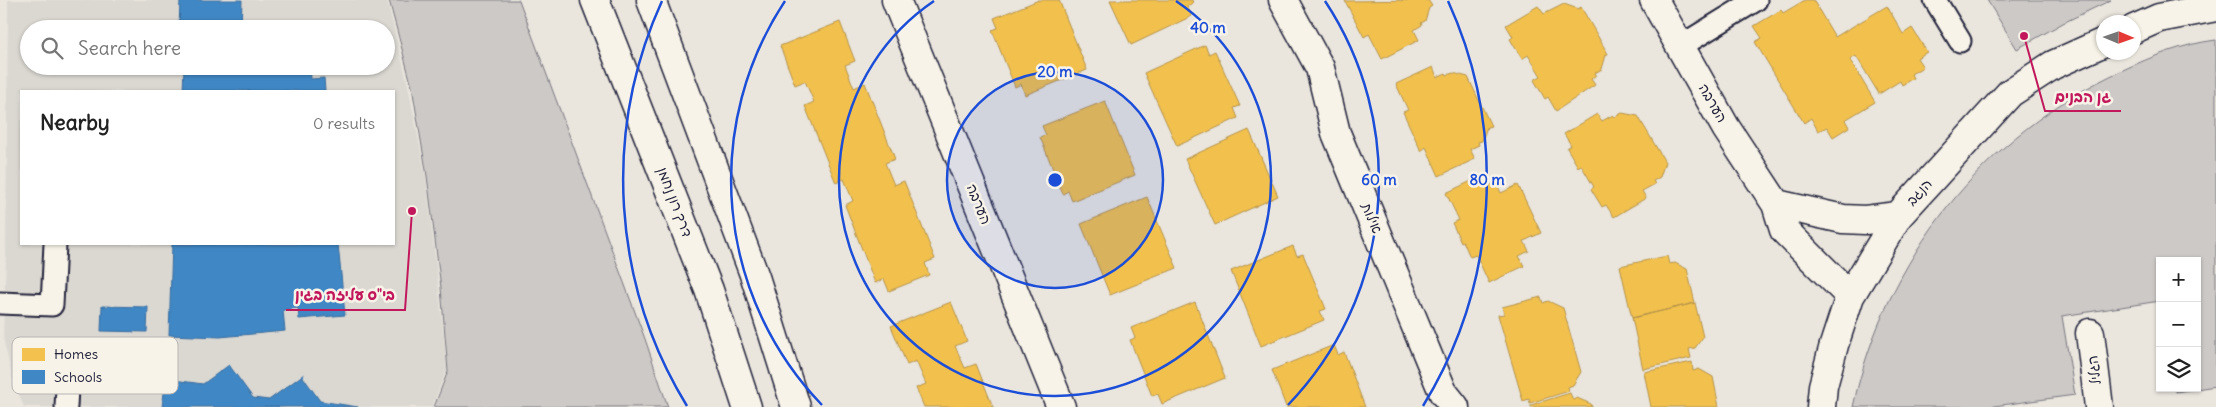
<!DOCTYPE html>
<html lang="en">
<head>
<meta charset="utf-8">
<style>
	:root { --surface:#fff; --page:#f2f2f2; --text:#222; --muted:#767676; --line:#e0e0e0 }
	body { margin:0; font-family:Delius,"Playpen Sans Hebrew",sans-serif; background:var(--page); color:var(--text) }
	.controls { position:absolute; right:15px; bottom:15px; display:grid; overflow:hidden; border-radius:0px; box-shadow:0 1px 4px #0004 }
	.controls button { width:45px; height:45px; display:grid; place-items:center; padding:0; border:0; border-bottom:1px solid var(--line); background:var(--surface); color:var(--text); font:25px sans-serif }
	.compass { position:absolute; left:2096px; top:15px; width:45px; height:45px; border-radius:50%; background:var(--surface); box-shadow:0 1px 4px #0004; rotate:92deg }
	.list { margin:0; padding:0; list-style:none }
	h2 { display:flex; justify-content:space-between; align-items:center; height:65px; margin:0; padding:0 20px; font-size:21px }
	h2 small { font-size:16px; font-weight:400; color:var(--muted) }
	.icon { flex:none; width:28px; height:28px; fill:none; stroke:currentColor; stroke-width:2; stroke-linecap:round; stroke-linejoin:round }
	.map { position:relative; flex:none; width:2216px; height:407px; overflow:hidden }
	.search { position:absolute; background:var(--surface); box-shadow:0 1px 4px #0004; left:20px; top:20px; width:375px; height:55px; display:flex; align-items:center; gap:12px; box-sizing:border-box; padding:0 18px; border-radius:28px; color:var(--muted); font-size:19px }
	.panel { position:absolute; background:var(--surface); box-shadow:0 1px 4px #0004; left:20px; top:90px; width:375px; height:155px; border-radius:0px }
	.map>svg:first-child { display:block }
	.built { fill:#dbd8d2; fill-rule:evenodd }
	.green { fill:#cdc9c6; stroke:#787680 }
	.homes { fill:#f2c14e; stroke:#b49148 }
	.schools { fill:#3f88c5; stroke:#36699c }
	.lines { fill:none; stroke-linecap:round; stroke-linejoin:round }
	.lane-casing { stroke:#22223b; stroke-width:25 }
	.street-casing { stroke:#22223b; stroke-width:31 }
	.secondary-casing { stroke:#22223b; stroke-width:31 }
	.lane { stroke:#f7f3e8; stroke-width:21 }
	.street { stroke:#f7f3e8; stroke-width:28 }
	.secondary { stroke:#f7f3e8; stroke-width:28 }
	.ring { fill:none; stroke:#1d4ed8; stroke-width:2.5 }
	.labels { text-anchor:middle; dominant-baseline:central; stroke-width:5; stroke-linejoin:round; paint-order:stroke }
	.street-label { font-size:14px; fill:#22223b; stroke:#f7f3e8 }
	.key { fill:#f7f3e8; stroke:#b7b4b4; stroke-width:1 }
	.key-label { font-size:14px; fill:#22223b }
	.centre { fill:#1d4ed8; stroke:#f7f3e8; stroke-width:2.5 }
	.ring-label { font-size:15px; text-anchor:middle; font-weight:bold; fill:#1d4ed8; stroke:#f7f3e8; stroke-width:5; stroke-linejoin:round; paint-order:stroke }
	.leader { fill:none; stroke:#c2185b; stroke-width:2 }
	.callout-dot { fill:#c2185b; stroke:#f7f3e8; stroke-width:2 }
	.callout-label { font-size:15px; text-anchor:middle; font-weight:bold; fill:#c2185b; stroke:#f7f3e8; stroke-width:5; stroke-linejoin:round; paint-order:stroke }
</style>
</head>
<body>
<div class="map">
<svg width="2216" height="407" viewBox="0 0 2216 407">
	<rect width="100%" height="100%" fill="#eae6de"/>
	<filter id="ink" filterUnits="userSpaceOnUse"><feTurbulence type="fractalNoise" baseFrequency=".02" numOctaves="2"/><feDisplacementMap in="SourceGraphic" scale="10" xChannelSelector="R" yChannelSelector="G"/><feConvolveMatrix kernelMatrix="1 2 1 2 8 2 1 2 1" color-interpolation-filters="sRGB"/></filter>
	<g filter="url(#ink)">
		<path class="built" d="M8,0H387L408,85L426,178L439,291L447,369L432,407H24L12,377L3,337L6,257ZM29,29H386V66H29ZM21,91H394V244H21Z"/>
		<path class="green" d="M389,0H519L645,339L668,407H434L448,371L441,288L427,176L412,87Z
			M1987,0H2111L2063,23L2017,49Z
			M2216,40V386L2176,392V388H2197V261H2160V301L2062,316L2075,395L1987,407H1853C1885,259 1984,133 2123,70C2153,56 2183,44 2216,40Z"/>
		<path class="homes" d="M1039,0H1059L1087,70L1025,95L1021,84L1015,87L992,30L998,28L994,18Z
			M1110,0H1192L1193,3L1187,6L1192,16L1131,45Z
			M1428,0L1432,6L1429,8L1425,21L1421,23L1422,25L1414,30L1419,40L1382,59L1369,34L1364,37L1345,1Z
			M1805,0H1813L1835,37L1887,6L1903,34L1912,28L1927,52L1917,58L1923,67L1911,74L1913,78L1902,85L1900,81L1879,94L1856,56L1850,60L1875,102L1845,120L1849,127L1833,137L1827,127L1818,131L1811,118L1804,123L1755,42L1762,38L1754,26L1781,10L1783,13Z
			M1564,4L1578,9L1581,7L1608,54L1606,55L1602,69L1595,73L1596,75L1591,79L1595,85L1556,111L1548,97L1545,99L1534,80L1541,76L1528,55L1522,59L1510,39L1513,37L1506,25L1538,6L1544,14Z
			M840,22L855,61L845,65L854,88L865,83L895,159L885,163L894,185L904,181L935,259L925,263L929,275L889,291L884,279L875,283L845,205L853,201L844,179L836,183L805,106L814,102L805,81L795,85L780,46Z
			M1205,45L1209,54L1215,51L1240,106L1234,108L1238,118L1177,146L1144,73Z
			M1433,67L1437,77L1446,73L1447,75L1453,73L1468,77L1491,126L1487,127L1482,141L1478,142L1479,145L1470,149L1475,159L1439,176L1426,147L1421,151L1403,112L1408,110L1396,84Z
			M1105,101L1135,175L1072,201L1068,191L1063,194L1040,137L1046,135L1042,126Z
			M1622,113L1638,116L1665,162L1660,177L1653,181L1655,184L1642,191L1646,198L1614,217L1606,205L1602,207L1591,189L1594,187L1581,165L1578,167L1567,148L1571,145L1564,134L1597,114L1602,121L1613,115L1615,117Z
			M1249,130L1278,196L1215,225L1185,159Z
			M1482,176L1487,187L1496,182L1501,193L1518,185L1541,233L1524,241L1529,251L1519,256L1524,266L1489,283L1476,255L1470,257L1463,241L1461,242L1452,223L1459,220L1446,193Z
			M1147,197L1177,268L1110,295L1081,224Z
			M1293,246L1297,256L1303,254L1326,309L1320,311L1324,320L1261,346L1231,271Z
			M1667,256L1669,264L1675,263L1687,269L1695,303L1632,318L1620,266Z
			M1541,297L1543,303L1548,301L1563,308L1581,372L1573,385L1568,387L1569,391L1530,403L1529,399L1523,401L1498,315L1504,314L1502,307Z
			M951,302L967,341L955,346L965,368L976,364L993,407H924L916,388L926,384L916,361L907,365L891,326Z
			M1195,302L1225,378L1162,404L1158,394L1152,396L1130,340L1135,338L1131,328Z
			M1695,303L1703,337L1695,348L1689,349L1691,358L1643,369L1632,318Z
			M1334,345L1338,355L1344,352L1365,407H1286L1272,370Z
			M1692,362L1693,371L1699,369L1713,377L1719,407H1651L1644,372Z
			M1570,393L1573,400L1577,398L1591,404L1592,407H1531V405Z"/>
		<path class="schools" d="M180,0H242L241,29H179Z
			M180,66H310L311,79L324,78L325,91H183L184,67Z
			M172,244H338L345,315L299,319L298,308L283,310L285,331L220,337L169,335Z
			M102,306L148,307L147,332L101,331Z
			M229,365L253,398L269,400L304,374L303,377L320,401L358,407H162L166,379L203,384Z"/>
		<g class="lines">
			<g class="lane-casing">
				<path id="lane" d="M1935,0L1960,41
					M1681,46L1756,0
					M0,303L52,305L55,244
					M66,407L68,368"/>
			</g>
			<g class="street-casing">
				<path id="street" d="M896,0L1061,407
					M1283,0L1320,68L1336,133L1443,392L1455,407
					M1654,0L1726,128L1776,204L1784,230L1850,296
					M2134,29L2159,18L2216,7
					M1776,204L1843,219L1865,220L1898,216
					M2090,333L2099,407
					M1821,407L1823,386L1834,345L1850,296L1898,216L2010,93L2053,65L2104,42"/>
			</g>
			<g class="secondary-casing">
				<path id="secondary" d="M595,0L709,290L747,407
					M651,0L755,277L796,407"/>
			</g>
			<use href="#lane" class="lane"/>
			<use href="#street" class="street"/>
			<use href="#secondary" class="secondary"/>
		</g>
	</g>
	<circle cx="1055" cy="180" r="108" fill="#1d4ed8" fill-opacity=".12"/>
	<g class="ring">
		<circle cx="1055" cy="180" r="108"/>
		<path d="M1176 1A216 216 0 1 1 934 1"/>
		<path d="M822 405A324 324 0 0 1 785 1M1325 1A324 324 0 0 1 1288 405"/>
		<path d="M687 406A432 432 0 0 1 662 1M1448 1A432 432 0 0 1 1423 406"/>
	</g>
	<g class="labels">
		<g class="street-label">
			<text transform="translate(1713 103) rotate(60)">הערבה</text>
			<text transform="translate(1919 192) rotate(-48)">הנגב</text>
			<text transform="translate(675 202) rotate(69)">דרך רון נחמן</text>
			<text transform="translate(979 204) rotate(68)">הערבה</text>
			<text transform="translate(1372 218) rotate(67)">אילות</text>
			<text transform="translate(2094 370) rotate(-97)">הגליל</text>
		</g>
	</g>
	<rect x="12" y="337" width="166" height="57" rx="8" class="key"/>
	<rect x="22" y="348" width="23" height="13" fill="#f2c14e"/>
	<rect x="22" y="370" width="23" height="14" fill="#3f88c5"/>
	<g class="key-label">
		<text x="54" y="359">Homes</text>
		<text x="54" y="382">Schools</text>
	</g>
	<circle cx="1055" cy="180" r="8" class="centre"/>
	<g class="ring-label">
		<text x="1208" y="33">40 m</text>
		<text x="1055" y="77">20 m</text>
		<text x="1379" y="185">60 m</text>
		<text x="1487" y="185">80 m</text>
	</g>
	<path class="leader" d="M2024 36L2045 111H2121M412 211L405 310H286"/>
	<g class="callout-dot">
		<circle cx="2024" cy="36" r="5"/>
		<circle cx="412" cy="211" r="5"/>
	</g>
	<g class="callout-label">
		<text x="2083" y="102">גן הבנים</text>
		<text x="345" y="300">בי"ס עליזה בגין</text>
	</g>
</svg>
<div class="controls">
<button>+</button>
<button>−</button>
<button><svg class="icon" aria-label="layers" viewBox="0 0 24 24"><path d="M12 4l9 5-9 5-9-5zM3 14l9 5 9-5"/></svg></button>
</div>
<svg class="compass" viewBox="-18 -18 36 36"><path d="M0-13l5 13h-10z" fill="#e53935"/><path d="M0 13l5-13h-10z" fill="#767676"/></svg>
<div class="search"><svg class="icon" aria-label="search" viewBox="0 0 24 24"><circle cx="10" cy="10" r="6"/><path d="M15 15l6 6"/></svg>Search here</div>
<section class="panel">
<h2>Nearby<small>0 results</small></h2>
<ul class="list">
</ul>
</section>
</div>
</body>
</html>
